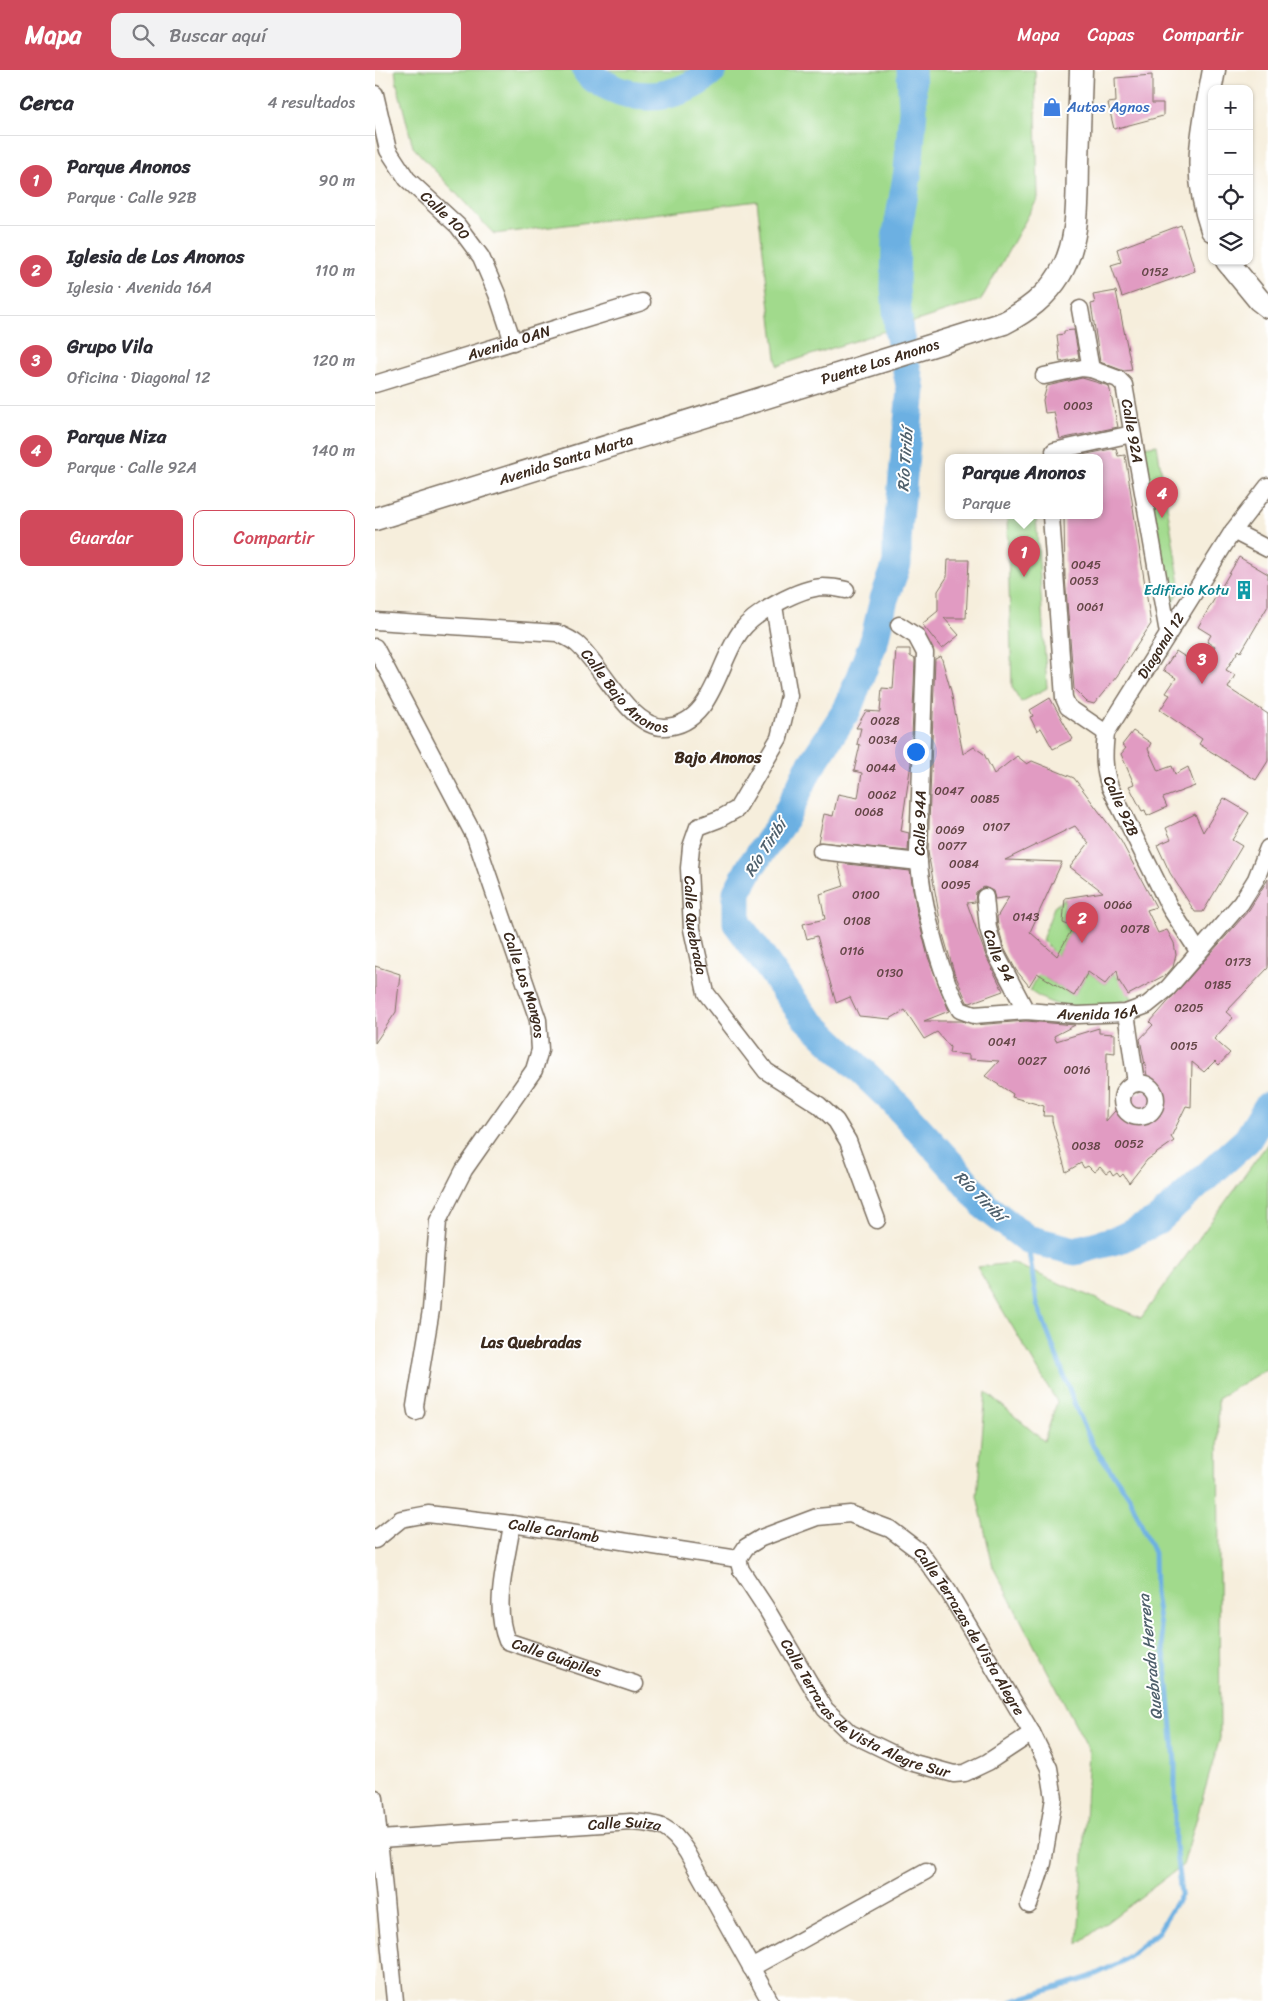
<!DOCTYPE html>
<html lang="es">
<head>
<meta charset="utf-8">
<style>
	:root { --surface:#fff; --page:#f2f2f3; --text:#2b2b33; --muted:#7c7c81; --line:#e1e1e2; --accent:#d1495b }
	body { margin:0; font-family:Sriracha,sans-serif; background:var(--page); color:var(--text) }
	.controls { position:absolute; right:15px; top:15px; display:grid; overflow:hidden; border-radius:10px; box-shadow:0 1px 4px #0004 }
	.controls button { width:45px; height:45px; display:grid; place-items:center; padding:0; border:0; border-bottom:1px solid var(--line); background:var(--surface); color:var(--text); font:25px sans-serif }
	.you { position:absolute; left:540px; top:681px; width:18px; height:18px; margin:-12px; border:4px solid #fff; border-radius:50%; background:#1a73e8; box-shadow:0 0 0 8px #1a73e833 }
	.badge { display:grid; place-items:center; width:32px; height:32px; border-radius:50%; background:var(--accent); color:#fff; font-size:16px; font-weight:700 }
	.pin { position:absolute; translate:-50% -41px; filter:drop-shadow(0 1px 2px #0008) }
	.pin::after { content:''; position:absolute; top:26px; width:18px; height:15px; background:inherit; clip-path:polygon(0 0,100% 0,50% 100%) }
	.popup { position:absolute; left:570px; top:384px; width:158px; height:65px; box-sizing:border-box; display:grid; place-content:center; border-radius:10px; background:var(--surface); filter:drop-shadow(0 1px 4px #0005); font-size:16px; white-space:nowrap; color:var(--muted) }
	.popup b { font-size:19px; color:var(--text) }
	.popup::after { content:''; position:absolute; left:50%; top:100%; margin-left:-10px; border:10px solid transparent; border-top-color:var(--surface) }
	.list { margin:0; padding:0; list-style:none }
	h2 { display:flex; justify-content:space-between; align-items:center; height:65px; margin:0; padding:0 20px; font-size:21px }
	h2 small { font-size:16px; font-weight:400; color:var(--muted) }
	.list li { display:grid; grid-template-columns:32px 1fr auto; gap:15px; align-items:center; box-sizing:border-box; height:90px; padding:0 20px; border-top:1px solid var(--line) }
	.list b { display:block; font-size:19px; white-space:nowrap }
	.list p { margin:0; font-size:16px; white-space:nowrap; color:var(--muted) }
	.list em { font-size:16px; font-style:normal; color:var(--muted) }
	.actions { display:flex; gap:10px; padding:15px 20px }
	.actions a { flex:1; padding:11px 0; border:1px solid var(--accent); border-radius:10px; text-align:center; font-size:18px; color:var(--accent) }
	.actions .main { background:var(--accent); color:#fff }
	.icon { flex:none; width:28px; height:28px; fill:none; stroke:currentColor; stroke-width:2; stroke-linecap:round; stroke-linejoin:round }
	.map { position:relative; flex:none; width:893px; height:1931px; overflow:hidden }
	header { display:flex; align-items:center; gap:30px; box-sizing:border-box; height:70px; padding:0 25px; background:var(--accent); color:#fff }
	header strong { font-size:24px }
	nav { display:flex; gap:28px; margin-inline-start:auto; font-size:18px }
	.search { width:350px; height:45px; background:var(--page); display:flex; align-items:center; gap:12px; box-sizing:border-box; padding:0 18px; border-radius:10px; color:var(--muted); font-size:19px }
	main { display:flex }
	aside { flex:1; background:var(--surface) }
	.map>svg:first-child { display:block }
	.green { fill:#a1da8c; stroke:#6e8255 }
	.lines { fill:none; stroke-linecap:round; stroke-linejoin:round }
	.stream { stroke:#6cb0e2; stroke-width:5 }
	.river { stroke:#6cb0e2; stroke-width:29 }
	.building { fill:#e19bc2; fill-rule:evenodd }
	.street-casing { stroke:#7c6f60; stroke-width:19 }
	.secondary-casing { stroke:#7c6f60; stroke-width:25 }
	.street { stroke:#fff; stroke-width:16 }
	.secondary { stroke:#fff; stroke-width:22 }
	.labels { text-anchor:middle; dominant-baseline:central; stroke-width:4; stroke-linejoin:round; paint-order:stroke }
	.number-label { font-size:12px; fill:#644647 }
	.shop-label { font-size:15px; fill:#366cbe; stroke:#fff; text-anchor:start }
	.street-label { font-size:15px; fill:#3b2a1e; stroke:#fff }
	.culture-label { font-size:15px; fill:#0d838f; stroke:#fff; text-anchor:end }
	.water-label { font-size:16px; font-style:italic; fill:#4f606c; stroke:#fff }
	.neighbourhood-label { font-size:16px; font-weight:bold; fill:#3b2a1e; stroke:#fff }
</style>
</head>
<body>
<header>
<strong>Mapa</strong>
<div class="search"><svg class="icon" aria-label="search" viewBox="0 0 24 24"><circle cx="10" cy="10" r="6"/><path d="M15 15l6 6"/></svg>Buscar aquí</div>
<nav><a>Mapa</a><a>Capas</a><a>Compartir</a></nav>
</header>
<main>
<aside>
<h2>Cerca<small>4 resultados</small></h2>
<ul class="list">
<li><span class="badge">1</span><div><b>Parque Anonos</b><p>Parque · Calle 92B</p></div><em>90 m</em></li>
<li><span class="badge">2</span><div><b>Iglesia de Los Anonos</b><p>Iglesia · Avenida 16A</p></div><em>110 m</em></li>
<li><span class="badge">3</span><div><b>Grupo Vila</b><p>Oficina · Diagonal 12</p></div><em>120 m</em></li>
<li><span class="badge">4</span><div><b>Parque Niza</b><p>Parque · Calle 92A</p></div><em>140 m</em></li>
</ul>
<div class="actions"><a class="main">Guardar</a><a>Compartir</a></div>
</aside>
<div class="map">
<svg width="893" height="1931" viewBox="0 0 893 1931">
	<rect width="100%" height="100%" fill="#fff"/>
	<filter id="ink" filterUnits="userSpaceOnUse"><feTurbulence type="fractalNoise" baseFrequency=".02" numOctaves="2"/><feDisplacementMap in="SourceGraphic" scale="10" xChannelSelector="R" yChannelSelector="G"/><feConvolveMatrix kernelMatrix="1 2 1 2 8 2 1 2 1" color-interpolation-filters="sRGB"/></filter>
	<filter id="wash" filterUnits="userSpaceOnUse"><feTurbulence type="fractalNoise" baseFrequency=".0096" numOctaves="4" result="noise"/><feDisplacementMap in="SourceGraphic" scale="20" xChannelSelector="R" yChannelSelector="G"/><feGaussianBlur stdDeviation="1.12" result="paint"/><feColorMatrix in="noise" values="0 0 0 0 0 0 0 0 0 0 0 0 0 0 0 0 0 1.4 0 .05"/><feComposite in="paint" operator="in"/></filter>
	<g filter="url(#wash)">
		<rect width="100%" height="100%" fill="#f6eedc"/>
		<path class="green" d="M20,0H660L663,128L606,230L402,296L382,131L119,164L38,77L22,14Z
			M782,375L806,520L796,536L768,377Z
			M632,446H661L672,618L646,632L637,617Z
			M690,828L688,852L698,857L670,908L699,926L713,902L730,914L739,903L758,929C719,938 690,946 655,921L676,879L667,870L679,837Z
			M893,1073V1298L843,1328L845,1668L808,1795L703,1874L714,1680L618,1497L602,1426L611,1322L669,1371L682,1332L602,1197L637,1193L766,1248Z"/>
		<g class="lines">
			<path class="stream" d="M638,1931L715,1907L746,1892L783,1862L806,1824L800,1775V1692L792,1604L780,1523L779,1483L754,1426L718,1376L700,1335L662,1234L652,1169"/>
			<path class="river" d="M211,0C217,9 225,12 235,17C270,34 310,26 338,0
				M536,0L538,40L533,101L521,169L520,218L524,263L536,320L522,470V494L509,529L499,571L472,640L433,700L410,748L376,796L362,822V853L429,946L519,1032L581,1100L611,1137L652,1169L700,1181L745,1169L782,1151L872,1070L893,1036"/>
		</g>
		<g id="blocks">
			<path class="building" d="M777,5V33H788V46L739,59L733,33L741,32L740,8Z
				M806,155L820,201L747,227L736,195L746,192L742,179Z
				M741,221L757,300L749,301L725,292L716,234L720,233L718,225Z
				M699,260L704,288L685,292L682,265L689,264V261Z
				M707,308L734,316L743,357L685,369L679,342L670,343L668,330L672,316Z
				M741,378L743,386L750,385L776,554L742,606L719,634L712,632L699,619L690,507L689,446H724V388H693Z
				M864,487L893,504V536L866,582L864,580L851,600L860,605L853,618L893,644V691L881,710L824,674L827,669L785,640L795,625L791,623L801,608L788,600L801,581L826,597L840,576L832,572L836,565L823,557Z
				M573,490H594L591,548H569L584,565L567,579L547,554L563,541V521L572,507Z
				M521,579H535V586L540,589L536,693L526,761L534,763L533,781L443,772L449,744L458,746L463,724L483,728L487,703L479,701L485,675L482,674L486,658H481L491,641L505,642L507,618L518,619Z
				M566,586L576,621L588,684L599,677L609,684L619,704L642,686L652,694L657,691L699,708L746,771L781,837L772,840L783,863L792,860L799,873L801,885L798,897L792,904L753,925L744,911L742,900L730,914L713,902L699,926L662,903L654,916L641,900L629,878L623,856L622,847L634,827L620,829L618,821L609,817L601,822L600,832L592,833L611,886L628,921L595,933L592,932L579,902L567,861L553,782L560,589ZM700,756L714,773L695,797L728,822L690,828L688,853L698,857L682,886L655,862L687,792L630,790Z
				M675,628L698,669L678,679L666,658L662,661L655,647L658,646L655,640Z
				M758,661L776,673L773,679L783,701L797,696L800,704L813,697L820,716L788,728L792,737L772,746L770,740L767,741L754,716L759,714L746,684L751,678L747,675Z
				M849,728L874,743L857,770L867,776L828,842H820L795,803L782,775L796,769L791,758L820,744L828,762Z
				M463,793L535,801L542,843L553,887L574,941L549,951H587L600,955L651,951L700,955L679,966L681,971L724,958V963L740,964V983L732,982L731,1051L757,1022L763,1023L768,1020L775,1021L765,969L778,955L775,952L874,840L893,809V898L851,942L858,948L839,969L855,983L844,995L840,991L829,1002L817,992L816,1037L811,1036L796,1067L799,1071L772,1090L754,1113L748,1104L745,1107L742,1103L738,1106L735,1101L731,1104L725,1097L719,1102L713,1096L709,1098L706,1093L691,1102L677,1051V1046H668L669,1036L637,1027L638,1024L610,1006L624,991L594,989V985L574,983L575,977L562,962L549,969L530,940L515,949L484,946L475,927L461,933L442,866L432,869L428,854L450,849L445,824L469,816Z
				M0,896L25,904L21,942L0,973Z"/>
		</g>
	</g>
	<g filter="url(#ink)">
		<use href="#blocks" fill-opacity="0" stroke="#7c6f60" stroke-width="1"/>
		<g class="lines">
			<g class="street-casing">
				<g id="street">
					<path id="s1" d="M0,24L13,80L32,109L83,156L106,187L122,224L138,272"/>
					<path id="s2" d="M705,239L716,299L743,309L749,315L793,563"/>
					<path d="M669,306L707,298L716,299"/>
					<path id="s3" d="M0,314L267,232"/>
					<path d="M679,381L757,364"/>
					<path d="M676,446L689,628L693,637L731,663"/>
					<path d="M858,461L893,479"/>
					<path id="s4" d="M399,536L414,626L404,668L362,739L344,749L323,757L316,777L314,798L317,859L331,923L391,1001L444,1035L461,1051L473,1071L502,1150"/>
					<path id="s5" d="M0,551L182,563C189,566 196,569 202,574C227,595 255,659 290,657C338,655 343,591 366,561C380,542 425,518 448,517C456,517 463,518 471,520"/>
					<path id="s6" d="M524,555L541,566L550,583L543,782C546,827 563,901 585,940L599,945L651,941L703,945L751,943L772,935L793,918L866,833L881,809L893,778"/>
					<path id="s7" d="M0,577L100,767L163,950L165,980L159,1000L89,1100L63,1151L56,1240L40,1336L41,1342"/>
					<path d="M446,781L544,792"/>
					<path id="s8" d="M610,827L613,858L620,882L651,941"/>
					<path id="s9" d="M823,881L795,838L735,717C728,698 729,682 731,663L858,461L893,416"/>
					<path d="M751,943L761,1013"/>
					<circle cx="764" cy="1030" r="17"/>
					<path id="s10" d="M137,1454C132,1491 117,1535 132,1571L260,1614"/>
					<path id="s11" d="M0,1470L26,1449L53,1444L137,1454L363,1489"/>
					<path id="s12" d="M363,1489L371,1477L386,1468L442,1447L475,1444L515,1459L544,1481L573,1521L657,1663L674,1698L679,1728L668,1793L654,1835"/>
					<path id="s13" d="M363,1489L366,1500L391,1538L450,1639L475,1663L535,1692L579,1704L590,1703L613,1692L657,1663"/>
					<path d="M0,1728L20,1931"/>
					<path id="s14" d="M5,1769L256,1752C287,1754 295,1756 312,1782L395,1931"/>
					<path d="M376,1898L551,1801"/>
				</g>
			</g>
			<g class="secondary-casing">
				<g id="secondary">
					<path d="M837,160C816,99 828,61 839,0"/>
					<path d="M852,191L884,230L893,237"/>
					<path id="s15" d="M0,449L629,253C652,241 671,227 685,204C705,171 702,128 703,92C704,61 705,31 706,0"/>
				</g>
			</g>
			<use href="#street" class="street"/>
			<use href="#secondary" class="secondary"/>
		</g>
	</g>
	<defs>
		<g id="shop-bare" transform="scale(1.5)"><path d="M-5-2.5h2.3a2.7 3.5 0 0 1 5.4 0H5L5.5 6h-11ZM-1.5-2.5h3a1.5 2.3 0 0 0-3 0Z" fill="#3f7fe0" stroke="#fff" stroke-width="2.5" paint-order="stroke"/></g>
		<g id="building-bare" transform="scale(1.5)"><path d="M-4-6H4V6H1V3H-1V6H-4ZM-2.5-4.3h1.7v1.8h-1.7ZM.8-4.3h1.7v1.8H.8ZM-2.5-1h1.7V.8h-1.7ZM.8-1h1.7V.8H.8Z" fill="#0f9aa8" stroke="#fff" stroke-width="2.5" paint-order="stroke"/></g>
	</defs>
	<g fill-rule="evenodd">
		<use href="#shop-bare" x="677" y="37"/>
		<use href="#building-bare" x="869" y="520"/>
	</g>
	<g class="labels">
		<g class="number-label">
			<text x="780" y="202">0152</text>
			<text x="703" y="336">0003</text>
			<text x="711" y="495">0045</text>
			<text x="709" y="511">0053</text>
			<text x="715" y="537">0061</text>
			<text x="510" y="651">0028</text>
			<text x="508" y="670">0034</text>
			<text x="506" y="698">0044</text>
			<text x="574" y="721">0047</text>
			<text x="507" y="725">0062</text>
			<text x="610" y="729">0085</text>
			<text x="494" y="742">0068</text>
			<text x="621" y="757">0107</text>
			<text x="575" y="760">0069</text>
			<text x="577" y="776">0077</text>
			<text x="589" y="794">0084</text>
			<text x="581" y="815">0095</text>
			<text x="491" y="825">0100</text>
			<text x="743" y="835">0066</text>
			<text x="651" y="847">0143</text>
			<text x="482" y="851">0108</text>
			<text x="760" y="859">0078</text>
			<text x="477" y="881">0116</text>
			<text x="863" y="892">0173</text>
			<text x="515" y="903">0130</text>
			<text x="843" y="915">0185</text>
			<text x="814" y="938">0205</text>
			<text x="627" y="972">0041</text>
			<text x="809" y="976">0015</text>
			<text x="657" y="991">0027</text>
			<text x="702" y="1000">0016</text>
			<text x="754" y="1074">0052</text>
			<text x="711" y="1076">0038</text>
		</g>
		<g class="shop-label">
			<text x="692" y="37">Autos Agnos</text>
		</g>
		<g class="street-label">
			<text stroke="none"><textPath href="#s1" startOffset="145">Calle 100</textPath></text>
			<text stroke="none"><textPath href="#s3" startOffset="140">Avenida 0AN</textPath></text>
			<text stroke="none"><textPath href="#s15" startOffset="529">Puente Los Anonos</textPath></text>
			<text stroke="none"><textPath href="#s2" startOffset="145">Calle 92A</textPath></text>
			<text stroke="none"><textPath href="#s15" startOffset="200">Avenida Santa Marta</textPath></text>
			<text stroke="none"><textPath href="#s9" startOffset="344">Diagonal 12</textPath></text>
			<text stroke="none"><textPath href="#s5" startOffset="274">Calle Bajo Anonos</textPath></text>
			<text transform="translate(746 736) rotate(66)">Calle 92B</text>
			<text transform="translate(545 753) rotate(-89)">Calle 94A</text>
			<text stroke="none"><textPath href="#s4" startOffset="360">Calle Quebrada</textPath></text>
			<text stroke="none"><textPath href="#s8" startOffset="61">Calle 94</textPath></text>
			<text stroke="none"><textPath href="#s7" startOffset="371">Calle Los Mangos</textPath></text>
			<text stroke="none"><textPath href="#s6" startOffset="542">Avenida 16A</textPath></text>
			<text stroke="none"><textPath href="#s11" startOffset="188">Calle Carlamb</textPath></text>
			<text stroke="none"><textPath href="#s12" startOffset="299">Calle Terrazas de Vista Alegre</textPath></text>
			<text stroke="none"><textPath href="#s10" startOffset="171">Calle Guápiles</textPath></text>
			<text stroke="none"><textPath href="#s13" startOffset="205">Calle Terrazas de Vista Alegre Sur</textPath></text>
			<text stroke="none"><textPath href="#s14" startOffset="245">Calle Suiza</textPath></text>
		</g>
		<g class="culture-label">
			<text x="854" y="520">Edificio Kotu</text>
		</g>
		<g class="water-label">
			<text transform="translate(530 390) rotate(-86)">Río Tiribí</text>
			<text transform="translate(390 778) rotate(-57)">Río Tiribí</text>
			<text transform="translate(605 1126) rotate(45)">Río Tiribí</text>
			<text transform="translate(775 1587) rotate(-96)">Quebrada Herrera</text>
		</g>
		<g class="neighbourhood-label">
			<text x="343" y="687">Bajo Anonos</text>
			<text x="156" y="1272">Las Quebradas</text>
		</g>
	</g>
</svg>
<div class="controls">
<button>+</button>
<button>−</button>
<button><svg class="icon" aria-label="locate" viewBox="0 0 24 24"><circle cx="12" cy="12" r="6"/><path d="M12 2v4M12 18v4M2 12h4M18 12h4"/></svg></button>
<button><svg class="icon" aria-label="layers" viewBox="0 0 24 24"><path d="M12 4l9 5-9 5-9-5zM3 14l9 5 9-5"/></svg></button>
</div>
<div class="you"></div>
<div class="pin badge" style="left:649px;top:507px">1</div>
<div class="popup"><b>Parque Anonos</b>Parque</div>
<div class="pin badge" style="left:707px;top:873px">2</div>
<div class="pin badge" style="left:827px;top:614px">3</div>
<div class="pin badge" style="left:787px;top:448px">4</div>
</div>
</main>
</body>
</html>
